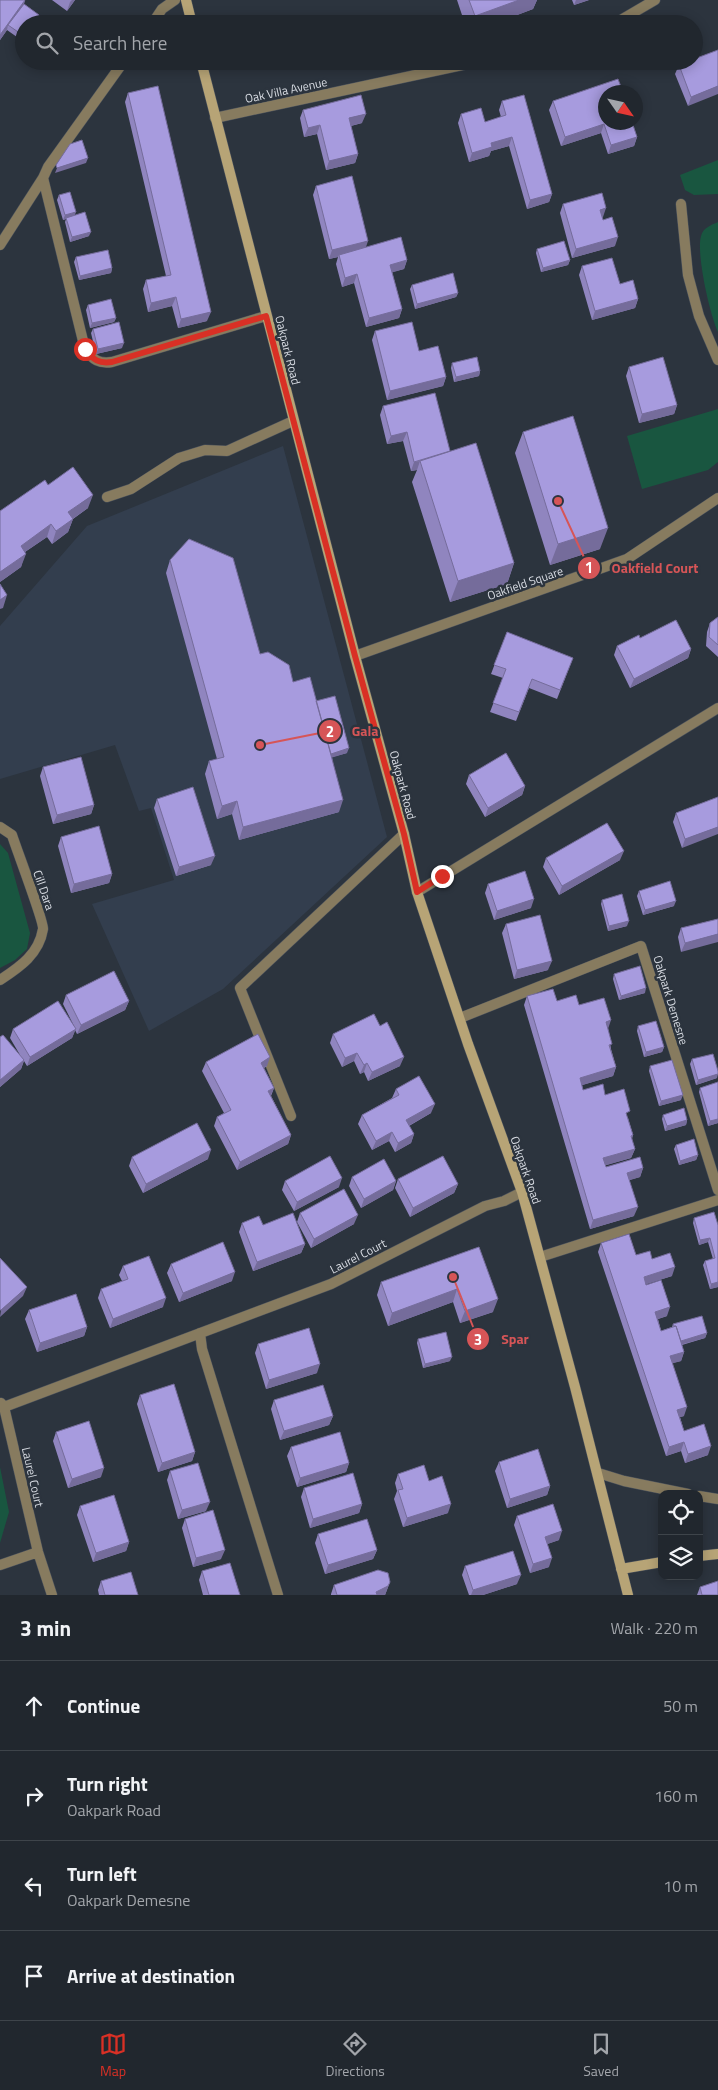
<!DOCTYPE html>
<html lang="en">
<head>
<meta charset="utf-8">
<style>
	:root { --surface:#21272e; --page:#292f36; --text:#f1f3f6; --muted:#a2a5aa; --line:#3e444a; --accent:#d93025 }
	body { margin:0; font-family:"Titillium Web",sans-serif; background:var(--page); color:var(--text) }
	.controls { position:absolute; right:15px; bottom:15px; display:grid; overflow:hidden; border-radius:10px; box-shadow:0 2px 12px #0003 }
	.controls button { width:45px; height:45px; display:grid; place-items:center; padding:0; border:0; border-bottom:1px solid var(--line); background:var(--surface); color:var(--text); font:25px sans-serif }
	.compass { position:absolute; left:598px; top:85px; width:45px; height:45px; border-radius:50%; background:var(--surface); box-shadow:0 2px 12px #0003; rotate:124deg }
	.stop { position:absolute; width:15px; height:15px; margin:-11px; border:4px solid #d93025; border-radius:50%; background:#fff }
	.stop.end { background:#d93025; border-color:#fff; box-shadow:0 1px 5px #0008 }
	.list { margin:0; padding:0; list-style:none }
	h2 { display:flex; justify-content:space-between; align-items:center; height:65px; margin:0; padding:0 20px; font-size:21px }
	h2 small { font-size:16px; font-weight:400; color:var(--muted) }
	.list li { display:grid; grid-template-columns:32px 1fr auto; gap:15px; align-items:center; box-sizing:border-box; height:90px; padding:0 20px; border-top:1px solid var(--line) }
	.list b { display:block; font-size:19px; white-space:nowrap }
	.list p { margin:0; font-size:16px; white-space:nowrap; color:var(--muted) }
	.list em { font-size:16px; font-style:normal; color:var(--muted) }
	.icon { flex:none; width:28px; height:28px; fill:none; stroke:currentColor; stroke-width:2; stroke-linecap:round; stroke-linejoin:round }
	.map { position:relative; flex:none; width:718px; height:1595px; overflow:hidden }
	.search { position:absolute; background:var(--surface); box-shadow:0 2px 12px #0003; left:15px; right:15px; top:15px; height:55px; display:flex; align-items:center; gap:12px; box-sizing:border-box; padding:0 18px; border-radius:28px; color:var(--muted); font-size:19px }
	.sheet { height:425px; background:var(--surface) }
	nav { display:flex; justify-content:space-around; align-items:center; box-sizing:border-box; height:70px; border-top:1px solid var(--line); background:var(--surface); font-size:14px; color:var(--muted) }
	nav a { display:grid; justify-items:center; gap:2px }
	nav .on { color:var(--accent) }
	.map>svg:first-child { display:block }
	.built { fill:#333e4e }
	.green { fill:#195640 }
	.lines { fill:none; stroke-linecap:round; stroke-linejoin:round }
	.lane-casing { stroke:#4b525c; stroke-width:11 }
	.street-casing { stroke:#4b525c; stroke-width:11 }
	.secondary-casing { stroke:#4b525c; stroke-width:11 }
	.lane { stroke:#877b5f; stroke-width:10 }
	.street { stroke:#877b5f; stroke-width:10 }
	.secondary { stroke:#b7a476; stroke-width:10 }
	.wall { fill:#9085bf }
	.shaded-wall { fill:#756c9b }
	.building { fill:#a79bde; stroke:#756c9b }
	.route { stroke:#d93025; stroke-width:6 }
	.labels { text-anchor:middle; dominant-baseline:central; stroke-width:5; stroke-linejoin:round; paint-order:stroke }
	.street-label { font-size:12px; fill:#d8dce3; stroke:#2c343e }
	.leader { fill:none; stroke:#d65557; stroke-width:2 }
	.callout-dot { fill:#d65557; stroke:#2c343e; stroke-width:2 }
	.mark-label { font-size:15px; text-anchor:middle; font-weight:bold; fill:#fff }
	.callout-label { font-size:14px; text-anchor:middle; font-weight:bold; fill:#d65557; stroke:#2c343e; stroke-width:5; stroke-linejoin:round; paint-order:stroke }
</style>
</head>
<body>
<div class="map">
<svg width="718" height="1595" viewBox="0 0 718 1595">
	<rect width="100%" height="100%" fill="#2c343e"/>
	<path class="built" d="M283,446L387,837L223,989L149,1031L92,904L174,880L151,808L139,811L115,745L0,779V626L87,526Z"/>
	<path class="green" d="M718,160V194L694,195L685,190L680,175Z
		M718,222V332C710,315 696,254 701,236C703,228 711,225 718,222Z
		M718,409V462L708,470L642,489L627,436Z
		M0,844L8,853L30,933L27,949L15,960L0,968Z
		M0,1467L9,1512L0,1543Z"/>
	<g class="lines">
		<g class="lane-casing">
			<path id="lane" d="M152,24L162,9L175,0
				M124,61L48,167L43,178L85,349C93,360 99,364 112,362L266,316
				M0,245L43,178
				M107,497L131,489L179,458L205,450L227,451L293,421
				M460,1018L641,946L718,1190
				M540,1257L718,1200"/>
		</g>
		<g class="street-casing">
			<path id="street" d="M614,24L655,0
				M215,118L481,61
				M681,204L688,275L699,316L718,360
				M355,656L627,559L718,498
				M0,827L12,835C16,848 44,921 43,929C39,954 20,967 0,980
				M417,892L718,708
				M291,1116L240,988L404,834
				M200,1333L202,1349L278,1595
				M1,1403L4,1407L38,1552L52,1595
				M4,1407L331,1284L485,1206L504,1201L522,1192
				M598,1473L624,1481L688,1494
				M699,1496L718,1499
				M0,1565L38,1552"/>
		</g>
		<g class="secondary-casing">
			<path id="secondary" d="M186,0L192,24
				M201,61L355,656L404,834L417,892L468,1044L522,1192L575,1387L628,1595
				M699,1556L718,1554
				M621,1569L662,1562"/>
		</g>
		<use href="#lane" class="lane"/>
		<use href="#street" class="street"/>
		<use href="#secondary" class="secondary"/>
	</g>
	<path class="wall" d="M0,0H25L24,4L39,15L38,20L24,24V42L7,30L0,40Z
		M52,0H75L67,11Z
		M457,0H537L533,9L493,24H465Z
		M572,0H589L574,5Z
		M718,50L688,106L675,74L679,65Z
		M128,93L207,321L178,328L172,306L148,312L143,289L146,280L166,276L125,102Z
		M502,101L552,194L549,202L527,209L509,146L491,151L489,156L469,162L458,123L461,114L485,122L501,117L499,110Z
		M553,101L637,137L634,146L608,154L601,133L561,146L549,110Z
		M303,110L362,123L351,126L358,154L355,163L326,170L317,134L304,137L300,118Z
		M316,186L365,247L407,260L404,269L392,272L402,309L399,318L366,327L354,283L342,287L336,264L338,257L329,259L313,195Z
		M59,195L75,215L89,236L70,242L65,222L66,219L63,220L57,200Z
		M563,204L603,217H602L603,220L615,246L572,258L560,213Z
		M537,249L570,260L568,265L541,272L536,253Z
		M76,257L112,268L111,273L79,280L74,262Z
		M582,266L620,284L638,299L635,308L592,320L579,275Z
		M412,285L458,293L456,297L415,309L410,289Z
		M88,305L116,318L114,322L90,328L86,310Z
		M93,329L122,348L96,354L91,333Z
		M375,331L419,351L446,377L443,386L387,400L372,340Z
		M452,363L480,371L479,376L454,382L451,368Z
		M629,367L677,405L674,414L639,423L626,376Z
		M383,406L450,451L514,563L507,584L450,602L412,482L417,470L411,471L403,441L387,444L380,415Z
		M523,432L600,549L550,565L515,453Z
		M48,485L88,508L73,519L68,532L52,544L47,537L25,552L21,567L0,582Z
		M170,560L260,654L316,701L347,753L332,757L339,812L239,840L232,814L217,819L205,774L209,761L217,759L166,573Z
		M718,617V657L706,646L707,632L710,623Z
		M507,632L573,658L557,699L529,688L516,721L490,712L503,678L491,674Z
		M640,638L691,649L688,658L630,688L614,655L617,646Z
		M43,767L94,805L91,814L53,824L40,776Z
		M469,775L525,786L522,795L485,817L466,784Z
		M718,797L682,848L673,822L676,813Z
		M157,799L211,865L176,876L154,808Z
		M61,837L112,874L109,883L71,893L58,846Z
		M546,858L620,860L559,895L543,867Z
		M488,884L531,908L494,920L485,893Z
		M639,891L674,906L643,915L637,896Z
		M602,900L627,926L608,931L601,904Z
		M718,919L681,952L678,937L681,928Z
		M506,924L548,970L514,979L502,933Z
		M614,974L645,993L619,1000L613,979Z
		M66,995L129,1001L125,1010L77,1034L75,1030L72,1038L27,1066L24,1061L21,1069L0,1087V1037L20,1055L10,1038L13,1029L74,1026L63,1004Z
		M527,996L579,1005L608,1028L611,1049L616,1067L613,1076L582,1085L583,1090L605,1095L628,1118L633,1135L632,1139L635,1149L631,1158L606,1165V1167L643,1168L640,1177L629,1180L634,1216L590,1229L524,1005Z
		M638,1026L664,1047L662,1052L644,1057L637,1031Z
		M333,1034L400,1066L368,1081L364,1072L360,1074L354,1061L342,1067L330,1043Z
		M692,1059L717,1078L696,1085L690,1064Z
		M206,1062L267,1066L264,1068L274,1088L271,1096L291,1135L288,1144L237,1170L214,1126L217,1117L224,1113L202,1071Z
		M650,1066L681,1100L659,1106L649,1071Z
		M718,1082V1123L708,1126L699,1092L700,1088Z
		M396,1089L431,1113L409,1126L414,1134L411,1143L395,1152L389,1141L372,1150L358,1124L362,1115L392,1098Z
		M663,1115L687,1120L686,1125L665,1131L662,1119Z
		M676,1145L698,1155L696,1160L679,1165L674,1149Z
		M132,1157L208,1159L143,1193L129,1166Z
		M352,1177L396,1181L393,1190L361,1208L349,1186Z
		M398,1179L458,1184L454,1193L410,1217L395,1188Z
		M285,1181L339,1187L294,1211L282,1190Z
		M300,1213L354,1224L311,1248L297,1222Z
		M694,1218L718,1225V1287L710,1289L703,1265L705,1261L713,1259L708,1242L699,1245L693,1223Z
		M242,1223L263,1225L305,1244L301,1253L253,1271L239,1232Z
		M601,1243L636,1255L652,1259L672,1276L646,1284L667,1316L658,1319L661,1331L672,1327L673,1324L707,1333L705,1338L682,1345L684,1352L681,1361L672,1363L684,1416L680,1417L684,1431L708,1455L685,1463L681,1451L666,1456L598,1252Z
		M479,1247L493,1312L460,1323L453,1302L388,1326L377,1295L381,1282Z
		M171,1264L232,1281L179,1302L167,1273Z
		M123,1266L163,1307L110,1328L98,1298L101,1289L122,1281L119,1275Z
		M29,1310L87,1327L84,1336L37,1352L25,1319Z
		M418,1339L450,1361L423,1368L417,1343Z
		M258,1344L317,1373L266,1389L255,1353Z
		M140,1395L195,1452L192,1461L158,1472L137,1404Z
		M274,1400L333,1416L329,1425L280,1440L271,1409Z
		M56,1432L101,1477L68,1488L53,1441Z
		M291,1447L349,1463L346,1472L297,1487L287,1456Z
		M499,1462L550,1486L547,1495L507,1508L495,1471Z
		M170,1471L206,1511L178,1519L167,1480Z
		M398,1474L448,1513L403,1527L394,1499L397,1491L395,1483Z
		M304,1488L362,1504L359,1513L310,1528L301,1497Z
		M80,1506L129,1542L126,1551L93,1562L77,1515Z
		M517,1516L559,1540L547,1544L549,1567L530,1573L514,1525Z
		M185,1519L221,1559L193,1567L182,1528Z
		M318,1534L377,1550L373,1559L325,1574L315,1543Z
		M465,1566L517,1584L483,1595H469L462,1575Z
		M202,1571L240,1595H203L199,1580Z
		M101,1581L138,1595H99L98,1590Z
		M390,1582L385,1595H331V1594L334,1585Z
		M700,1587L718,1595H697Z"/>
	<path class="shaded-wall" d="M25,0L22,9L8,25L7,30L0,40V35Z
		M72,0H75L67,11L70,2Z
		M519,0H537L533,9L493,24H472L475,16Z
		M576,0H589L574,5Z
		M718,86V94L688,106L691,97Z
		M366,114L362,123L346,127L349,118Z
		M604,124L601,133L561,146L565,137Z
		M320,125L317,134L304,137L308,128Z
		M512,137L509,146L491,151L489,156L469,162L472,153L491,143Z
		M637,137L634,146L608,154L611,145Z
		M358,154L355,163L326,170L329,161Z
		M88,158L86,163L55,173L57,168Z
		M552,194L549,202L527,209L530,200Z
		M606,208L603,217L597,219L600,210Z
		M76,212L74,217L66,218V219L63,220L65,215Z
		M91,232L89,236L70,242L72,237Z
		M618,237L615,246L572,258L576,249Z
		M368,241L365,250L339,255L338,257L329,259L332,250Z
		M407,260L404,269L387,274L390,265Z
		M570,260L568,265L541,272L543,268Z
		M112,268L111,273L79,280L80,276Z
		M357,274L354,283L342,287L345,278Z
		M458,293L456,297L415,309L417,304Z
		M176,297L172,306L148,312L151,303Z
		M638,299L635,308L592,320L595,311Z
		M402,309L399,318L366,327L369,318Z
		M211,312L207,321L178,328L181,319Z
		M116,318L114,322L90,328L92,323Z
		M124,343L122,348L96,354L98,349Z
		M480,371L479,376L454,382L456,377Z
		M446,377L443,386L387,400L390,391Z
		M677,405L674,414L639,423L642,414Z
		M407,432L403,441L387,444L391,436Z
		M420,461L417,470L411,471L414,462Z
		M93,495L88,508L64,525L68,512Z
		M73,519L68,532L52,544L56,531Z
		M51,524L47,537L16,558L21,546Z
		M608,528L600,549L550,565L558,544Z
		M26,554L21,567L0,582V572Z
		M514,563L507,584L450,602L458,581Z
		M7,595L3,608L0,609V600Z
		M691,649L688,658L630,688L634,679Z
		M349,748L347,753L324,760L326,755Z
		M525,786L522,795L485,817L488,808Z
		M343,800L339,812L239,840L243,827Z
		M237,801L232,814L217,819L222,806Z
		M94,805L91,814L53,824L57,815Z
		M718,827V834L682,848L685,839Z
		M624,851L620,860L559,895L562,886Z
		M215,856L211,865L176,876L179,867Z
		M112,874L109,883L71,893L74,884Z
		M534,899L531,908L494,920L497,911Z
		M676,901L674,906L643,915L645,910Z
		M629,921L627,926L608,931L609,926Z
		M718,934V942L681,952L685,943Z
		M552,961L548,970L514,979L517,970Z
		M646,988L645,993L619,1000L621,996Z
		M129,1001L125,1010L77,1034L81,1025Z
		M611,1020L608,1029L606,1022Z
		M76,1029L72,1038L27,1066L30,1057Z
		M664,1047L662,1052L644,1057L646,1052Z
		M357,1053L354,1061L342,1067L345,1058Z
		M270,1057L267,1066L257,1071L261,1063Z
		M404,1057L400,1066L368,1081L372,1072Z
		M24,1060L21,1069L0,1087V1080Z
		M367,1063L364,1072L360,1074L364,1065Z
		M616,1067L613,1076L576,1087L580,1078Z
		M718,1074L717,1078L696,1085L698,1080Z
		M274,1088L270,1097L268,1091Z
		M683,1095L681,1100L659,1106L661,1101Z
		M435,1104L431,1113L403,1129L406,1120Z
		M718,1119V1123L708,1126L710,1121Z
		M687,1120L686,1125L665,1131L667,1126Z
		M392,1132L389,1141L372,1150L376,1141Z
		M414,1134L411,1143L395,1152L398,1143Z
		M291,1135L288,1144L237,1170L240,1162Z
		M635,1149L631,1158L600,1167L603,1158Z
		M211,1150L208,1159L143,1193L146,1184Z
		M698,1155L696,1160L679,1165L680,1161Z
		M643,1168L640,1177L624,1182L627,1173Z
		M342,1178L339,1187L294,1211L297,1202Z
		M396,1181L393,1190L361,1208L364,1199Z
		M458,1184L454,1193L410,1217L413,1208Z
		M638,1207L634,1216L590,1229L593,1220Z
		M358,1215L354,1224L311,1248L314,1239Z
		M710,1238L708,1242L699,1245L700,1240Z
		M305,1244L301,1253L253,1271L257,1262Z
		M675,1267L672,1276L641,1286L644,1277Z
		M235,1272L232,1281L179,1302L183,1293Z
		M718,1282V1287L710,1289L711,1284Z
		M27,1287L23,1296L0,1317L1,1310Z
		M457,1289L453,1302L388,1326L392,1313Z
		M166,1298L163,1307L110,1328L113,1319Z
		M498,1299L493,1312L460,1323L465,1311Z
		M670,1307L667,1316L652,1321L655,1312Z
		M87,1327L84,1336L37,1352L40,1343Z
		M707,1333L705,1338L676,1346L678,1342Z
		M684,1352L681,1361L667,1365L670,1356Z
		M452,1357L450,1361L423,1368L425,1364Z
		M320,1364L317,1373L266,1389L269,1380Z
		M687,1407L684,1416L674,1419L677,1410Z
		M333,1416L329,1425L280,1440L284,1431Z
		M684,1442L681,1451L666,1456L669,1447Z
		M711,1446L708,1455L685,1463L688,1454Z
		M195,1452L192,1461L158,1472L162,1463Z
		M349,1463L346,1472L297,1487L300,1478Z
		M104,1468L101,1477L68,1488L72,1479Z
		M550,1486L547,1495L507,1508L510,1499Z
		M210,1502L206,1511L178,1519L182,1510Z
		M362,1504L359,1513L310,1528L313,1519Z
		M451,1504L448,1513L403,1527L407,1518Z
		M562,1531L559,1540L542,1546L545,1537Z
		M129,1542L126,1551L93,1562L96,1553Z
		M225,1550L221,1559L193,1567L196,1558Z
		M377,1550L373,1559L325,1574L328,1565Z
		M552,1558L549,1567L530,1573L533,1564Z
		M521,1575L517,1584L483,1595H471L473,1590Z
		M390,1582L385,1595H375L376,1592Z"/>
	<path class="building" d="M0,0H25L0,35Z
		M469,0H519L475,16Z
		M24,4L39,15L36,20L42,24H24V36L8,25Z
		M718,50V86L691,97L679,65L689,61H694V59Z
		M618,79L623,92H606V122H632L637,137L611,145L604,124L565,137L553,101Z
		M158,86L211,312L181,319L176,297L151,303L146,280L171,275L128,93Z
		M361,95L366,114L349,118L358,154L329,161L320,125L308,128L303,110Z
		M524,95L552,194L530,200L512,137L491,143L492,147L472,153L461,114L481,108L485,122L506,115L502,101Z
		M82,140L88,158L57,168L56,165L70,144Z
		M352,176L368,241L332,250L316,186Z
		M70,192L76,212L65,215L59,195Z
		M602,193L606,208L600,210L603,220L612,217L618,237L576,249L563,204Z
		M85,212L91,232L72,237L66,218Z
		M401,237L407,260L390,265L402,309L369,318L357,274L345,278L339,255Z
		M564,241L570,260L543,268L537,249Z
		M108,250L112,268L80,276L76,257Z
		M612,258L620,284L633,280L638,299L595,311L582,266Z
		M453,273L458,293L417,304L412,285Z
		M111,299L116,318L92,323L88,305Z
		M119,322L124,343L98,349L93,329Z
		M412,322L419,351L438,346L446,377L390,391L375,331Z
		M477,357L480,371L456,377L452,363Z
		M663,357L677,405L642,414L629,367Z
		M435,393L450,451L414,462L407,432L391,436L383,406Z
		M573,416L608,528L558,544L523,432Z
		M476,443L514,563L458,581L420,461Z
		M73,467L93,495L68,512L73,519L56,531L51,524L21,546L26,554L0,572V511L45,480L48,485Z
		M189,539L233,558L260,654L268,652L289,665L293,682L310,677L343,800L243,827L237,801L222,806L209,761L224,757L170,560Z
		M0,584L7,595L0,600Z
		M718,617V645L709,637L710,623Z
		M676,620L691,649L634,679L617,646L639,635L640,638Z
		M507,632L573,658L560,690L532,679L519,712L493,703L506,669L494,665Z
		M335,696L349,748L331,754L316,701Z
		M506,753L525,786L488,808L469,775Z
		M81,757L94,805L57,815L43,767Z
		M193,787L215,856L179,867L157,799Z
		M718,797V827L685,839L676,813Z
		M607,823L624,851L562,886L546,858Z
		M99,826L112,874L74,884L61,837Z
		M525,871L534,899L497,911L488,884Z
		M670,881L676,901L645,910L639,891Z
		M622,894L629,921L609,926L602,900Z
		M540,915L552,961L517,970L506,924Z
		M718,919V934L685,943L681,928Z
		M640,966L646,988L621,996L614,974Z
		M114,971L129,1001L81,1025L66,995Z
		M553,989L557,1001L576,995L579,1005L604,998L611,1020L606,1022L612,1044L609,1045L616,1067L580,1078L583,1090L603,1084L605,1095L624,1089L630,1111L626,1113L633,1135L631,1136L635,1149L603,1158L606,1167L640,1157L643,1168L627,1173L638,1207L593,1220L527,996Z
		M58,1001L76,1029L30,1057L13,1029Z
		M374,1014L380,1026L387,1022L404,1057L372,1072L367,1063L364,1065L357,1053L345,1058L333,1034Z
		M656,1021L664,1047L646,1052L638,1026Z
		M258,1034L270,1057L261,1063L274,1088L268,1091L291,1135L240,1162L217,1117L231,1110L206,1062Z
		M3,1035L24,1060L0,1080V1037Z
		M713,1054L718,1071V1074L698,1080L692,1059Z
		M672,1060L683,1095L661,1101L650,1066Z
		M419,1076L435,1104L406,1120L414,1134L398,1143L392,1132L376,1141L362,1115L399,1095L396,1089Z
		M718,1082V1119L710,1121L700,1088Z
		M684,1108L687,1120L667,1126L663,1115Z
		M197,1123L211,1150L146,1184L132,1157Z
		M694,1139L698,1155L680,1161L676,1145Z
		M330,1156L342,1178L297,1202L285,1181Z
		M443,1156L458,1184L413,1208L398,1179Z
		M384,1159L396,1181L364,1199L352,1177Z
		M344,1189L358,1215L314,1239L300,1213Z
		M714,1212L718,1225V1282L711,1284L705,1261L715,1258L710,1238L700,1240L694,1218Z
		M293,1213L305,1244L257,1262L242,1223L259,1216L263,1225Z
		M629,1234L636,1255L650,1251L652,1259L670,1253L675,1267L644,1277L646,1285L661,1280L670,1307L655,1312L661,1331L676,1326L684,1352L670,1356L687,1407L677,1410L684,1431L704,1424L711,1446L688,1454L684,1442L669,1447L601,1243Z
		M223,1242L235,1272L183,1293L171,1264Z
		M479,1247L498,1299L465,1311L457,1289L392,1313L381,1282Z
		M149,1256L166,1298L113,1319L101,1289L128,1279L123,1266Z
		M0,1258L27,1287L1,1310H0Z
		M76,1294L87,1327L40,1343L29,1310Z
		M702,1316L707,1333L681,1341L676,1326H674L673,1324Z
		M309,1328L320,1364L269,1380L258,1344Z
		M446,1332L452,1357L425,1364L418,1339Z
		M174,1384L195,1452L162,1463L140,1395Z
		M323,1385L333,1416L284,1431L274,1400Z
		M89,1421L104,1468L72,1479L56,1432Z
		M340,1432L349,1463L300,1478L291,1447Z
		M538,1449L550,1486L510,1499L499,1462Z
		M198,1463L210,1502L182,1510L170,1471Z
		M424,1465L429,1481L442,1476L451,1504L407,1518L398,1490L403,1489L398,1474Z
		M353,1473L362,1504L313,1519L304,1488Z
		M114,1495L129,1542L96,1553L80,1506Z
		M553,1504L562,1531L545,1537L552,1558L533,1564L517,1516Z
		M213,1510L225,1550L196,1558L185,1519Z
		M367,1519L377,1550L328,1565L318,1534Z
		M513,1551L521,1575L473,1590L465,1566Z
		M230,1563L240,1595H209L202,1571Z
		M378,1570L388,1573L390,1582L388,1586L376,1592L377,1595H337L334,1585Z
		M131,1572L138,1595H105L101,1581Z
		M718,1581V1595H702L700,1587Z"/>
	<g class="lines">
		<path class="route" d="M85,349C93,360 99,364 112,362L266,316L355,656L404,834L417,892L442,876"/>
	</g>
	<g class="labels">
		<g class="street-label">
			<text transform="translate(286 90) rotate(-12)">Oak Villa Avenue</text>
			<text transform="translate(288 350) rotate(76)">Oakpark Road</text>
			<text transform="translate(525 583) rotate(-19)">Oakfield Square</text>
			<text transform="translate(403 785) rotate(75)">Oakpark Road</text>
			<text transform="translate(44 890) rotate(71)">Cill Dara</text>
			<text transform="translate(671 1000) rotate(73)">Oakpark Demesne</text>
			<text transform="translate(526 1170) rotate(71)">Oakpark Road</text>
			<text transform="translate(358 1256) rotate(-27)">Laurel Court</text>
			<text transform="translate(33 1477) rotate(77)">Laurel Court</text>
		</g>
	</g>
	<path class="leader" d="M558 501L589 568M260 745L330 731M453 1277L478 1339"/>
	<g class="callout-dot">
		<circle cx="558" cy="501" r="5"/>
		<circle cx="260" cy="745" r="5"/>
		<circle cx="453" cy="1277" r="5"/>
		<circle cx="589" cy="568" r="12"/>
		<circle cx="330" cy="731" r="12"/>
		<circle cx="478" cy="1339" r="12"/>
	</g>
	<g class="mark-label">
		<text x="589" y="573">1</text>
		<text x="330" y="737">2</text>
		<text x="478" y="1345">3</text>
	</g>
	<g class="callout-label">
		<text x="655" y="573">Oakfield Court</text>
		<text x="365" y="736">Gala</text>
		<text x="515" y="1344">Spar</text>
	</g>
</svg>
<div class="controls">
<button><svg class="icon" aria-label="locate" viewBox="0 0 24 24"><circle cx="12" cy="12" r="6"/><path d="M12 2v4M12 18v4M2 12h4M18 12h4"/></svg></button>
<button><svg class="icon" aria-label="layers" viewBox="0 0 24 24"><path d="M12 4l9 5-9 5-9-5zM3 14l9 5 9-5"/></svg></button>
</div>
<svg class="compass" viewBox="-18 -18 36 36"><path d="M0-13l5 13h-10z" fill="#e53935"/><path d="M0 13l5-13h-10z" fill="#a2a5aa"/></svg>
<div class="stop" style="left:85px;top:349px"></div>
<div class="stop end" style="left:442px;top:876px"></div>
<div class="search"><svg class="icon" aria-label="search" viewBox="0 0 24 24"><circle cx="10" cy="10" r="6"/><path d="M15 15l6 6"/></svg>Search here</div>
</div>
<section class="sheet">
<h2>3 min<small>Walk · 220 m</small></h2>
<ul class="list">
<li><svg class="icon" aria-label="ahead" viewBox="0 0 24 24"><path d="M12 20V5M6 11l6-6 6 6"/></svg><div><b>Continue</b></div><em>50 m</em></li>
<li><svg class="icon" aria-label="right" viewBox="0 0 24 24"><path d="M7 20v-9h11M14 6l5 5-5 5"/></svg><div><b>Turn right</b><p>Oakpark Road</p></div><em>160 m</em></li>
<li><svg class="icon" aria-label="left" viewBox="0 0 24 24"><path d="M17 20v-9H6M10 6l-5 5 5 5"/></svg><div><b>Turn left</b><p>Oakpark Demesne</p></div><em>10 m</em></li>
<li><svg class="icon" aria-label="arrive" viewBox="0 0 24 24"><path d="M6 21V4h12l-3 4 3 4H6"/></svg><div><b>Arrive at destination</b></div></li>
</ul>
</section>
<nav>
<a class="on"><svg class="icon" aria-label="map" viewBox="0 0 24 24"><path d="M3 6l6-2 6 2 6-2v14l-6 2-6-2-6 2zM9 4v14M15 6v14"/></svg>Map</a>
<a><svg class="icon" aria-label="directions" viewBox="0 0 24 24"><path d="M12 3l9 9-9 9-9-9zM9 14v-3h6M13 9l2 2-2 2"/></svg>Directions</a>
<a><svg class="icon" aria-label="saved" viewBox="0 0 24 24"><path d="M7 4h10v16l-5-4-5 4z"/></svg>Saved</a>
</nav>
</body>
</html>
